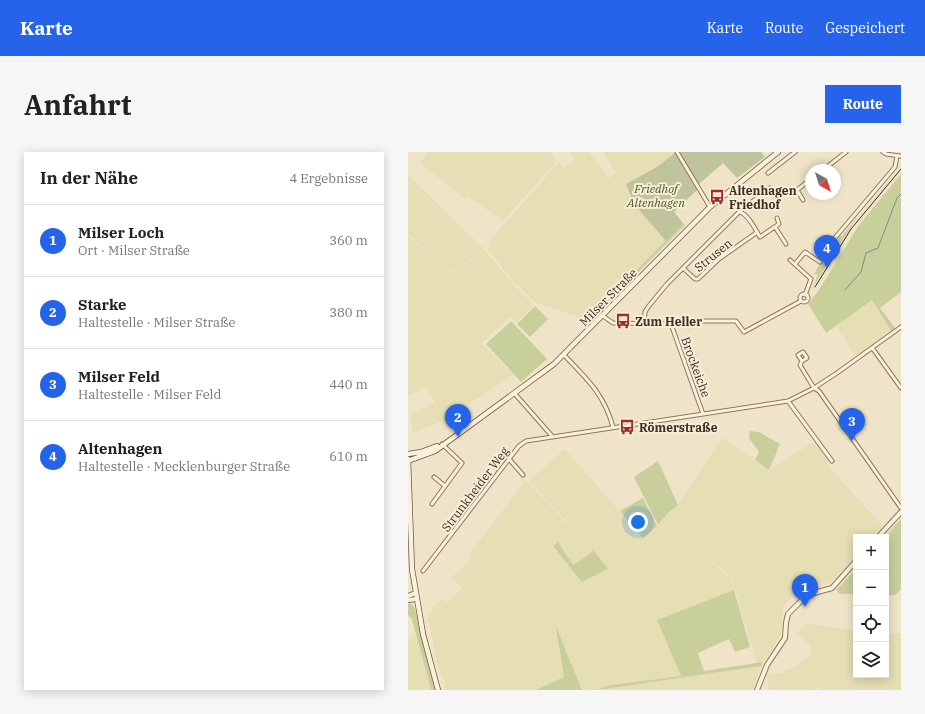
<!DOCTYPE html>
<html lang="de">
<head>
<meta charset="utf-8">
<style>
	:root { --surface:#fff; --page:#f6f6f6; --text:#222; --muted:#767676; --line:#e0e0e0; --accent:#2563eb }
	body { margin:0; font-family:"IBM Plex Serif",serif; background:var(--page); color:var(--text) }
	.controls { position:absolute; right:12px; bottom:12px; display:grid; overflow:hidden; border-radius:0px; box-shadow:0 2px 10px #0003 }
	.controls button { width:36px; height:36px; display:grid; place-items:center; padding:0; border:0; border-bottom:1px solid var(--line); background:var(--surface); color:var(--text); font:20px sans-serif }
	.compass { position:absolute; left:397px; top:12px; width:36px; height:36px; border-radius:50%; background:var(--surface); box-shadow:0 2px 10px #0003; rotate:141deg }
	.you { position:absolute; left:230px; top:370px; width:14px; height:14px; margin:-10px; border:3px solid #fff; border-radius:50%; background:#1a73e8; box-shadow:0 0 0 6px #1a73e833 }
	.badge { display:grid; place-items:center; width:26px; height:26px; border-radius:50%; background:var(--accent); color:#fff; font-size:13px; font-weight:700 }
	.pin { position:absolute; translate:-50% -33px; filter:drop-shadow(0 1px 2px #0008) }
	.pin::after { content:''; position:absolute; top:21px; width:14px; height:12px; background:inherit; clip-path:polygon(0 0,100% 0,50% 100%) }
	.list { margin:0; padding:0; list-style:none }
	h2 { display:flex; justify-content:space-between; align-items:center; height:52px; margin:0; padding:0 16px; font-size:17px }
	h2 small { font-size:13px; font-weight:400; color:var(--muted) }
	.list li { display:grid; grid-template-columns:26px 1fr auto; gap:12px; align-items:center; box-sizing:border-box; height:72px; padding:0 16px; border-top:1px solid var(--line) }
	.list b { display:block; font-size:15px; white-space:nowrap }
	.list p { margin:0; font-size:13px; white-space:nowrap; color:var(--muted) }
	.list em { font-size:13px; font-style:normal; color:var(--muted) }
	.icon { flex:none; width:22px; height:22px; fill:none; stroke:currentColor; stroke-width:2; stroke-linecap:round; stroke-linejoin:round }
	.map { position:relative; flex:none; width:493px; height:538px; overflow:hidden; border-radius:0px }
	header { display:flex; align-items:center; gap:24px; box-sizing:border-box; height:56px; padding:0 20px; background:var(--accent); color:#fff }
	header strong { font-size:19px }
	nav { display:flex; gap:22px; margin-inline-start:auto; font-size:14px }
	.intro { display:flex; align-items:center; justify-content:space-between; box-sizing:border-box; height:96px; padding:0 24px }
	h1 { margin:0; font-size:28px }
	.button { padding:10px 18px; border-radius:0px; background:var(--accent); color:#fff; font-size:14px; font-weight:700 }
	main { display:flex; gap:24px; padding:0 24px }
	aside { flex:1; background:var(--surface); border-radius:0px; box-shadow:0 2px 10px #0003 }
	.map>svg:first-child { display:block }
	.farmland { fill:#e6deb5; fill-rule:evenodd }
	.green { fill:#c9cf9b }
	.cemetery { fill:#bfc49a }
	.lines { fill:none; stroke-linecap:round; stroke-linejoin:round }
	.stream { stroke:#6f938a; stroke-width:1 }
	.minor-casing { stroke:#8d765c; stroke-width:5 }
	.tertiary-casing { stroke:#8d765c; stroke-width:6 }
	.secondary-casing { stroke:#6f573f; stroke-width:6 }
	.minor { stroke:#faf1dc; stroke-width:3 }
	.tertiary { stroke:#faf1dc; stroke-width:4 }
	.secondary { stroke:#faf1dc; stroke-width:4.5 }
	.tram { stroke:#3d2e20; stroke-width:1 }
	.labels { text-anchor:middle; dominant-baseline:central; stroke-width:4; stroke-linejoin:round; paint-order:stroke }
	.park-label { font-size:12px; font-style:italic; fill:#4d5a26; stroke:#f7eed8 }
	.poi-label { font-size:12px; font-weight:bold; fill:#3d2e20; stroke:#f7eed8; text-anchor:start }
	.street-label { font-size:12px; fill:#3d2e20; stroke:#f7eed8 }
</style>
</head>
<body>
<header>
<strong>Karte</strong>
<nav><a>Karte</a><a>Route</a><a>Gespeichert</a></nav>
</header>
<div class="intro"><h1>Anfahrt</h1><a class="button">Route</a></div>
<main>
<aside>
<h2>In der Nähe<small>4 Ergebnisse</small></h2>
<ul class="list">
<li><span class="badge">1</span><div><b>Milser Loch</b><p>Ort · Milser Straße</p></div><em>360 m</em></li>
<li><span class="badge">2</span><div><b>Starke</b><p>Haltestelle · Milser Straße</p></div><em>380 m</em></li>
<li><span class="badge">3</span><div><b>Milser Feld</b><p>Haltestelle · Milser Feld</p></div><em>440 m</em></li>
<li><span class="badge">4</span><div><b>Altenhagen</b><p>Haltestelle · Mecklenburger Straße</p></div><em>610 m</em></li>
</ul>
</aside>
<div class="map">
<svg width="493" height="538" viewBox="0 0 493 538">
	<rect width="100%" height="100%" fill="#f0e4c8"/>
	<path class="farmland" d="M20,0H143L148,10L95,69L60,44L57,47L12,11Z
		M162,0H181L201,26L208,20L195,0H267L249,15L218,32L226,52L258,89L180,168L128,151L105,129L80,98L83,87L151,10L156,16L167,7Z
		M0,23L75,96L52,117L45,119L40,117L0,82Z
		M0,84L44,120L52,118L76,97L104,131L122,149L125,154L108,170L103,165L74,191L105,223L40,266L5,281L2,263L27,251L18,235L0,244Z
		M464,148L484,180L449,206L428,174Z
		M314,286L361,318L407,289L421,308L420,314L475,374L464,385H448V403L423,431L402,432L387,441L375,455L373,484L355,510L349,511L323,424L257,373L322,425L326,438L249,468L273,524L199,534L189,538H174L147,471L156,525L128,538H39L29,511L20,466L27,453L34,447L38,451L54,437L44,425L64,406L61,402L118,328L159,372L160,371L121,329L157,297L235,386L253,370L260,361L268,356ZM150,390L165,413L183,401L174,430Z
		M398,471L448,479V523H478V481H493V538H412V535L406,538H361L359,522L372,521L389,513L402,503L403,494L389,482Z
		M7,481L23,538H0V489Z
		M353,514L344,538H193L199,536Z"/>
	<path class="green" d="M493,22V140L472,156L488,177L484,180L464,148L418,181L400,152L411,138L451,73Z
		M448,67L405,135L410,123L406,122L421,95L422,93L426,96L432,91L429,85L431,83L434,84Z
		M275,71L277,73L183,168H180Z
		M127,154L140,167L122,185L109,172Z
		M103,169L139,207L113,230L78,192Z
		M342,279L351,280L372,292L361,318L347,308L351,300L341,286Z
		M250,309L270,353L260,361L250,373L226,325Z
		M235,346L249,374L235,386L212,359Z
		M493,367V437L487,443H478L477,385Z
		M150,390L165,413L183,401L185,398L200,417L174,430L145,394Z
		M448,417V442H432L428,438Z
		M326,438L342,495L327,500L321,487L290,501L296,519L355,510L353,514L189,538L198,534L273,524L249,468Z
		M3,451L7,457L27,538H23L4,467L0,463V452Z
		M143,462L174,538H128L156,525L148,476Z"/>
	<path class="cemetery" d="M268,0L289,38L266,60L275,71L258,89L226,52L218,32L249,15Z
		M271,0H353L357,5L329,26L315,11L290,33Z"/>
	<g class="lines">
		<path class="stream" d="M437,138L453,120L458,101L470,96L489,46L493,42"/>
		<g class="minor-casing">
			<path id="minor" d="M269,0L302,55
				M475,0L478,2L492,4
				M415,18L438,0
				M360,21L387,0
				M351,44L362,56
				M395,48L389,38L403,27
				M332,60C341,63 348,79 352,85L371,72L369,66
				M367,75L378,92
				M427,91L426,87L487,15L489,4
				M382,108L403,127L397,143
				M387,112L397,100L412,110
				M275,116L287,127H290L311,107L348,81
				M392 146a4 4 0 1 1 8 0a4 4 0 1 1-8 0Z
				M195,164L205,171L263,172L275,169H328L336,180L393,149
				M236,172L237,160L240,155L259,132L332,59L362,36
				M263,172L295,262
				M465,197L493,236
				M156,203C179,227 196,242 205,275
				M394,209L399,206L395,200L390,203L394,209L392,213L406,236L411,239L493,356
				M107,242L144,284
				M380,249L424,309
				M101,307L115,323
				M26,325L37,334
				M24,352L54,311L34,292
				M15,419L111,294L118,289L380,249L406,236L429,221L493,175"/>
		</g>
		<g class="tertiary-casing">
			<path id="tertiary" d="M470,385L493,360
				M0,444L8,441
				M0,448L9,447
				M349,538L359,513L377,486L378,471L380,462L399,443L424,436L448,409"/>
		</g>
		<g class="secondary-casing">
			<path id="secondary" d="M0,302L13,300L29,294
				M0,307L4,417L15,482L30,538
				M0,309L27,299L146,212L302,55L370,0"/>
		</g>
		<use href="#minor" class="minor"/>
		<use href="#tertiary" class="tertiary"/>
		<use href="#secondary" class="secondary"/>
		<path class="tram" d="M407,135L443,77L493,17"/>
	</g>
	<defs>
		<g id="bus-bare" transform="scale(1.2)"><path d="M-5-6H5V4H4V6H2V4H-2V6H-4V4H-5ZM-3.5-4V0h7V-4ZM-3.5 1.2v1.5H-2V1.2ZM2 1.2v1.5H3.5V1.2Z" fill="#9e2a2b" stroke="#f7eed8" stroke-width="2.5" paint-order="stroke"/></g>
	</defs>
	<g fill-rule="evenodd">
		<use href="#bus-bare" x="309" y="45"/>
		<use href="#bus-bare" x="215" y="169"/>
		<use href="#bus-bare" x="219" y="275"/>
	</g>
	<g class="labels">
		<g class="park-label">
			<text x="248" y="36">Friedhof<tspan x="248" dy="14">Altenhagen</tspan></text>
		</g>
		<g class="poi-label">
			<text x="321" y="38">Altenhagen<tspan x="321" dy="14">Friedhof</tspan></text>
			<text x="227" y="169">Zum Heller</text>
			<text x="231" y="275">Römerstraße</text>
		</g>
		<g class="street-label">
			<text transform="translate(305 103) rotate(-39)">Strusen</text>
			<text transform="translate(200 145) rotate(-45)">Milser Straße</text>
			<text transform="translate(288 215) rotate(70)">Brockeiche</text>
			<text transform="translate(67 337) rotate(-53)">Strunkheider Weg</text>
		</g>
	</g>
</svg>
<div class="controls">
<button>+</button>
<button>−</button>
<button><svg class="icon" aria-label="locate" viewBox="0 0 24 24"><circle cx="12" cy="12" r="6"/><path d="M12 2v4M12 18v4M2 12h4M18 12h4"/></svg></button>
<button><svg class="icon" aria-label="layers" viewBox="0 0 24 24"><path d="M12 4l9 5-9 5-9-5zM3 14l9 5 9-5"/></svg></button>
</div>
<svg class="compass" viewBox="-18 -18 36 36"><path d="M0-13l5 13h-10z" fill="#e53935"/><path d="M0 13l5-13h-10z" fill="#767676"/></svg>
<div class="you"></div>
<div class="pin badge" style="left:397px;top:455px">1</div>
<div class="pin badge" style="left:50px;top:285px">2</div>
<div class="pin badge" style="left:444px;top:289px">3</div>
<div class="pin badge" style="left:419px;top:116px">4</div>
</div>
</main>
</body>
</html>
